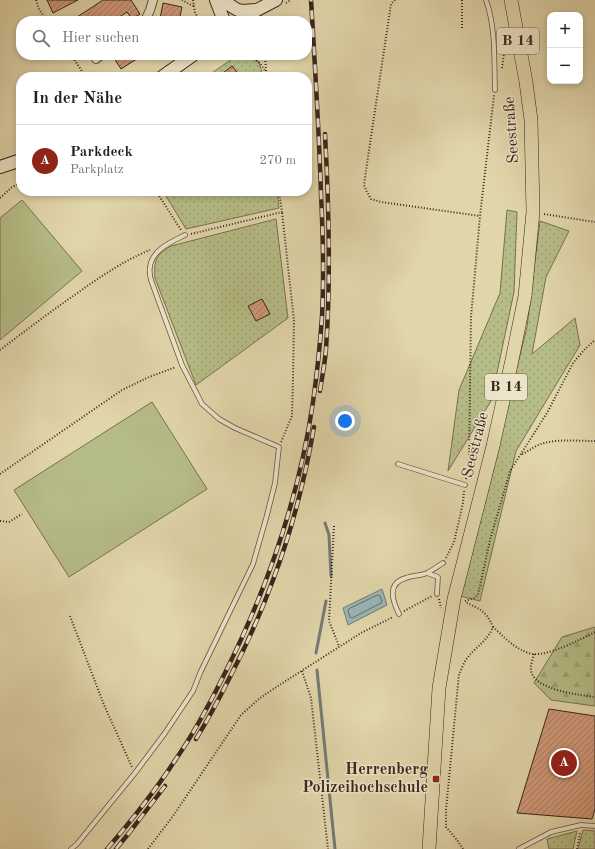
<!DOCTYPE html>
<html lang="de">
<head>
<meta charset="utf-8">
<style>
	:root { --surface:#fff; --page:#f2f2f2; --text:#222; --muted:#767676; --line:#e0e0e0; --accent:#8f2418 }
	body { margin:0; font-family:"Old Standard TT",serif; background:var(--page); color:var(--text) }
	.controls { position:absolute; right:12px; top:12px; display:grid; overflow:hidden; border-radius:8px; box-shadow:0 2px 6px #0003 }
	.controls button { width:36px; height:36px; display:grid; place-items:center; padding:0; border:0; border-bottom:1px solid var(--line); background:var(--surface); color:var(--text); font:20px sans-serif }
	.you { position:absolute; left:345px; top:421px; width:14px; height:14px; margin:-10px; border:3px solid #fff; border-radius:50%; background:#1a73e8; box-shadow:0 0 0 6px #1a73e833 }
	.badge { display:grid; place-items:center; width:26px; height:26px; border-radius:50%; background:var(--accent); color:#fff; font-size:13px; font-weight:700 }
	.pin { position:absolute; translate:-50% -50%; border:2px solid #fff; box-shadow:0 1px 4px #0006 }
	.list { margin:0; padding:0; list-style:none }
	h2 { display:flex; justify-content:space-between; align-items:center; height:52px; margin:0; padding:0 16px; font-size:17px }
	h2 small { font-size:13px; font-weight:400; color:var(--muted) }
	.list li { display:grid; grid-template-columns:26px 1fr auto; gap:12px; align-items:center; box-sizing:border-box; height:72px; padding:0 16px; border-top:1px solid var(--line) }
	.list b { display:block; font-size:15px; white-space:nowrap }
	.list p { margin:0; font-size:13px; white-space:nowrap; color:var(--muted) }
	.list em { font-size:13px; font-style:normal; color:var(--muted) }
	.icon { flex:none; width:22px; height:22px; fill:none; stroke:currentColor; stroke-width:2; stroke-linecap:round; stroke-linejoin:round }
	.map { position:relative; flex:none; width:595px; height:849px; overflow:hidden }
	.search { position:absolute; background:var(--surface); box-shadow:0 2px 6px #0003; left:16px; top:16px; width:296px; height:44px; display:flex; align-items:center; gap:10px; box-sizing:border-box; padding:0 14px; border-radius:16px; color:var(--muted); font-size:15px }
	.panel { position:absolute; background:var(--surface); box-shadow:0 2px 6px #0003; left:16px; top:72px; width:296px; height:124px; border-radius:16px }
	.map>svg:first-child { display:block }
	.grass { fill:url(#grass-dots); stroke:#787051 }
	.forest { fill:url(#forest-firs); stroke:#787051 }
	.park { fill:#b6bc86; stroke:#787051 }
	.water { fill:#9ab5b5; stroke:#737b78 }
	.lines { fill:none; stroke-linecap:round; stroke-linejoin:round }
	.shore { stroke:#6a6d68; stroke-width:1 }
	.stream { stroke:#737b78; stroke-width:3 }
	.building { fill:url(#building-hatch); stroke:#39251c }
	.lane-casing { stroke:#635140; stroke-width:5.5 }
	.street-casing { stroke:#635140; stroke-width:10 }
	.secondary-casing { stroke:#39251c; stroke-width:14 }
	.primary-casing { stroke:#39251c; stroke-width:14 }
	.path { stroke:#39251c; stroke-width:2; stroke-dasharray:1 2; stroke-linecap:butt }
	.lane { stroke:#ece4c8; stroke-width:4 }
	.street { stroke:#ece4c8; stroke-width:8 }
	.secondary { stroke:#ece4c8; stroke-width:12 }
	.primary { stroke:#e1d5aa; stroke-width:13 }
	.rail-casing { stroke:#39251c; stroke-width:4.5 }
	.rail { stroke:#ece4c8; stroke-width:3; stroke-dasharray:9; stroke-linecap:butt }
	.poi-dot { fill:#8f2418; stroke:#ece4c8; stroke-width:1.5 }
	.labels { text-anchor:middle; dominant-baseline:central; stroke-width:3; stroke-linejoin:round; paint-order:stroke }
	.shield { fill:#ece4c8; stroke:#6f5e50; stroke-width:1 }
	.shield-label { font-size:15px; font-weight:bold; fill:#39251c }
	.street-label { font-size:16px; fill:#39251c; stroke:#ece4c8 }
	.poi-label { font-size:16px; font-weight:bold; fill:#39251c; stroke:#ece4c8; text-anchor:end }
</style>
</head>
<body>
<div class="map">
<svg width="595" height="849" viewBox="0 0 595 849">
	<defs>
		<pattern id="grass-dots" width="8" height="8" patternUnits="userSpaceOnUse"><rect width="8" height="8" fill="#b6bc86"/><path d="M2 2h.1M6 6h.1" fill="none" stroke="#9da173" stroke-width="1.8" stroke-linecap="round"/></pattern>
		<pattern id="forest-firs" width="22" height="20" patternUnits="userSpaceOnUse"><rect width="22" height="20" fill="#b6bc86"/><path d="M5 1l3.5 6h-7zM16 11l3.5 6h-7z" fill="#9da173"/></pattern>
		<pattern id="building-hatch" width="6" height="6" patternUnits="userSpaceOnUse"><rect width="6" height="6" fill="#d09979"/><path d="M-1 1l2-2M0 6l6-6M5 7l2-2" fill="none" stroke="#aa7d62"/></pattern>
	</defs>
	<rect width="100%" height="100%" fill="#e1d5aa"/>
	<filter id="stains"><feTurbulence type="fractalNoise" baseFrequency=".005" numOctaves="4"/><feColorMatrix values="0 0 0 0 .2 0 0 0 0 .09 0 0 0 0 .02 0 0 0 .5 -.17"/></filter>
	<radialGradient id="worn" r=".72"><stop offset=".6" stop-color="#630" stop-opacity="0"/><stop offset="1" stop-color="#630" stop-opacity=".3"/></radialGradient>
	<path class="grass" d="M238,55H244L259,62L263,77H206Z
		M163,191H277L279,208L186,229Z
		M507,210L517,212L514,292L491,401L448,471L459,390L500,293Z
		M276,219L288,318L196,385L155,278C154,260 155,256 171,246Z
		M540,221L569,231L546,277L532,354L575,318L580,345L516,451L480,601L460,596L527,327Z
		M583,830L595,831V849H578Z
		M577,831L573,849H549L547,839Z"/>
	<path class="forest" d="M595,627V706L551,700L534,683L562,637Z"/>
	<path class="park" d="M22,200L82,271L0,340V218Z
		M152,402L207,489L69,577L14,490Z"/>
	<path class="water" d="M382,589L387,605L348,625L343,608Z"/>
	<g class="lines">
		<path class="shore" d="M378,595L380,596L382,602L381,603L352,618L350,617L348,611L349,609Z"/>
		<path class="stream" d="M325,523L329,535L331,576
			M316,653L326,601
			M317,670L335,849"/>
	</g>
	<path class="building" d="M47,0H78L53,13Z
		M103,0H131L140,14L132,19L127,12L113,21H71Z
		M163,3L182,7L179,21H167L160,19Z
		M112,55H143L121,69Z
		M232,66L241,77H218Z
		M262,299L270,314L256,321L248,306Z
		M549,709L595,716V809L592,819L517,813Z"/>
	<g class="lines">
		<g class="lane-casing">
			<path id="lane" d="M486,0C496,28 494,61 495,90
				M398,464L465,485
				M427,573L438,577L437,594
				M399,614C392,600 387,583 406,578C413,575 421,576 427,573C433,570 438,566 443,563
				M71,849L77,844L135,773L165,733L193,691L201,671L253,564L267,515L275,483L279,447L235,428L219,419L202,404L182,365L151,280C150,276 149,271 150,267C152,250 171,242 185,235
				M519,849L551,832L581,825L595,826"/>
		</g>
		<g class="street-casing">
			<path id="street" d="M145,21L150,10L153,0
				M96,59L101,55"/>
		</g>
		<g class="secondary-casing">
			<path id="secondary" d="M216,0L224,21
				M223,0C239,11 235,12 256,10
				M240,21L257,10L276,0
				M162,77L193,55
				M0,167L21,160"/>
		</g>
		<g class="primary-casing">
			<path id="primary" d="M429,849L439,688L454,599L493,446L512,360L525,296L533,212L531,120L526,82L511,0"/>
		</g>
		<path class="path" d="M36,0L39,9L47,21
			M182,0L189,4L194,6
			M193,0L195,13L201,21
			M395,0L391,4L368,157L364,185L367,192L371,199L381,202L480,216
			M462,0V29
			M286,3L291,0
			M263,21L269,17
			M71,55L86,77
			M249,55C258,61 265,66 266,77
			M265,55L266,70V72
			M502,68L506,39
			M156,191L181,230
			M0,198L12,187L21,183
			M544,214L595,222
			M191,234L282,212L279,191
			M0,350C25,331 50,312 76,294C100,277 123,261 150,250
			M281,442L292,416L293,379L294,321L282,212
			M522,454C527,452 531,449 536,446C553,438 576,441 595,441
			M0,474L122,390L149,377L176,367
			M466,479L469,460L471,317L480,216L494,95
			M0,521L9,522L22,514
			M334,526L329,621L339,646
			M446,558L454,542L463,503L464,491
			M439,599L441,608
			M465,601L474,598L478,595L490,540L510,471L547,413L573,363L585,349L595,340
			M404,611L432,596
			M70,616L104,705L132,767
			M493,627C501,634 512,646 522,650C525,652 530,654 534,654C548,656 582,639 595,632
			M534,654C533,659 530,665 531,670C533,690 580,695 595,697
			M302,671L311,698L328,849
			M148,849L173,816L241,715L260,698L281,684L361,633L393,617
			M463,849L457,840L446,827V810L459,674C462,669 464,661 468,657C476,647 488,640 493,627C486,611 480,609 465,602
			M577,849L580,833"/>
		<use href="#lane" class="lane"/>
		<use href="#street" class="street"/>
		<use href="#secondary" class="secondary"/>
		<use href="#primary" class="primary"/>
		<g class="rail-casing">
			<path id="rail" d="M320,391C322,377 325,363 326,349C331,278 329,206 325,134
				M196,739C209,718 220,697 231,675C247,644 261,613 273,580C292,530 305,479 314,427
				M107,849C132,820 155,791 176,759C194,733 209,705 223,677C267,590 299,498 313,402C317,374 320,345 322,317C324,276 323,235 321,194C319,130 315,65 311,0
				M116,849L129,833L165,786"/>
		</g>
		<use href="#rail" class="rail"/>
	</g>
	<rect class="poi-dot" x="432" y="775" width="8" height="8" rx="2"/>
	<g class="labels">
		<g class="shield">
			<rect x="497" y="28" width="42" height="26" rx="3"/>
			<rect x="485" y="374" width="42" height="26" rx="3"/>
		</g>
		<g class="shield-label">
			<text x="518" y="41">B 14</text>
			<text x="506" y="387">B 14</text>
		</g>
		<g class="street-label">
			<text transform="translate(512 130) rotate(-94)">Seestraße</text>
			<text transform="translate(476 445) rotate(-76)">Seestraße</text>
		</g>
		<g class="poi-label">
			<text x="428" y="770">Herrenberg<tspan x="428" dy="18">Polizeihochschule</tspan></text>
		</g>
	</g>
	<rect width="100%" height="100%" filter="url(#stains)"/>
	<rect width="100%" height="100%" fill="url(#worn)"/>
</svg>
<div class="controls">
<button>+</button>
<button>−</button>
</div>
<div class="you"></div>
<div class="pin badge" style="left:564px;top:763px">A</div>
<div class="search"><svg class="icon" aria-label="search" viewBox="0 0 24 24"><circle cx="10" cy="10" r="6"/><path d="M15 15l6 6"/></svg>Hier suchen</div>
<section class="panel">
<h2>In der Nähe<small></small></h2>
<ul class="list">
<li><span class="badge">A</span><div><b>Parkdeck</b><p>Parkplatz</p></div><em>270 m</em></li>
</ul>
</section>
</div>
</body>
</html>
